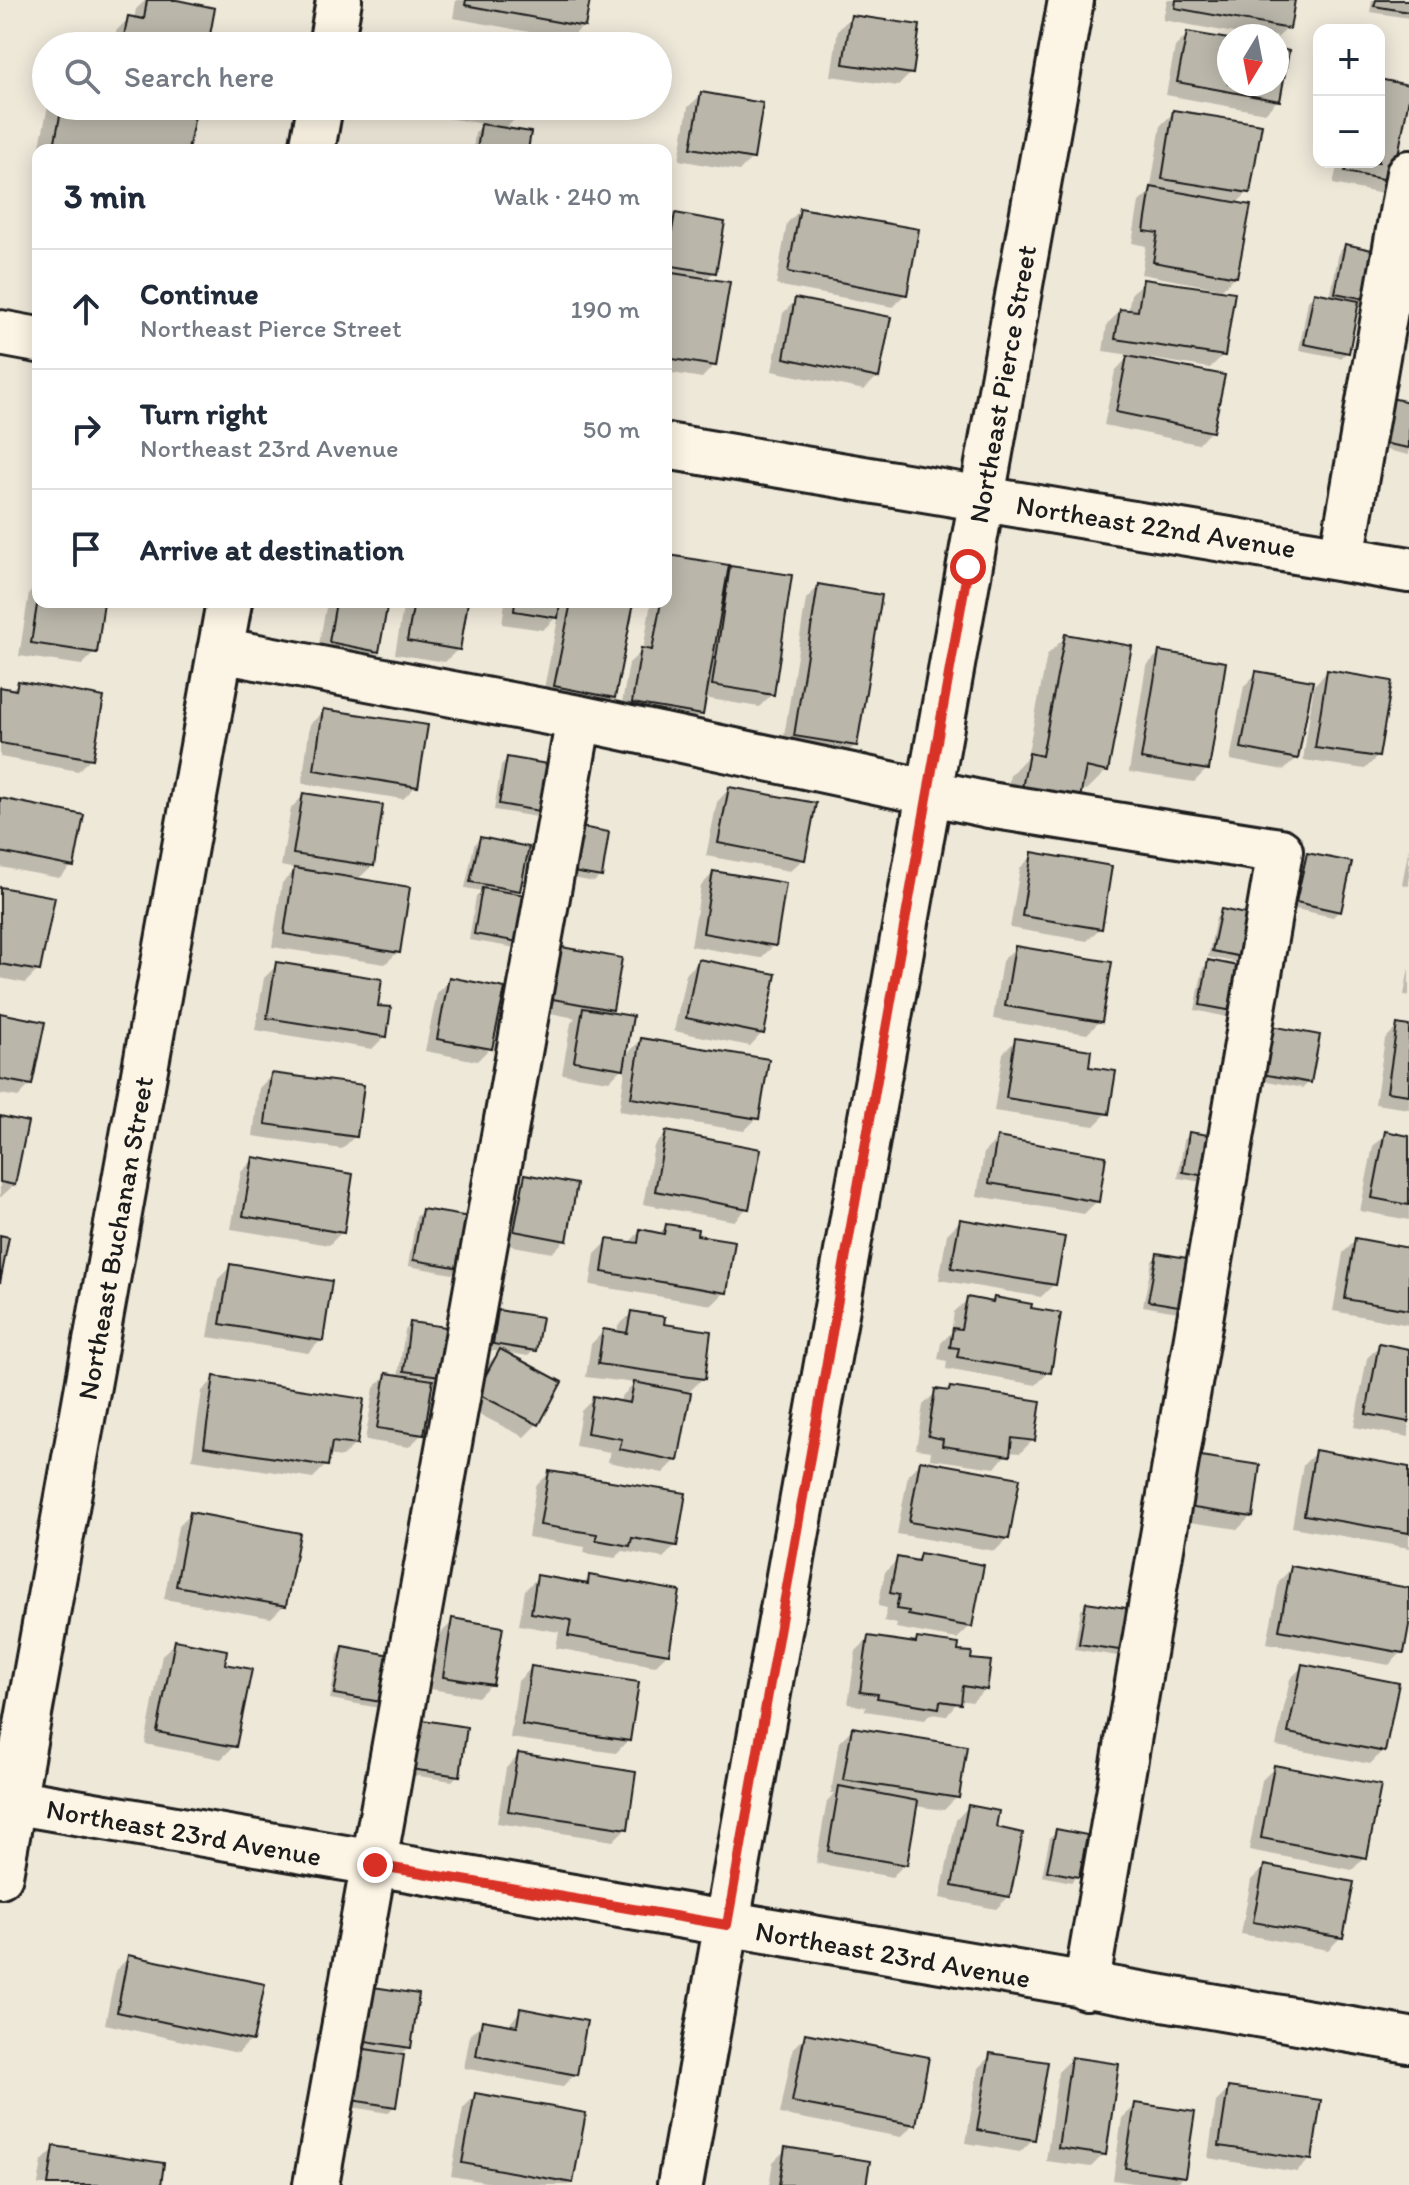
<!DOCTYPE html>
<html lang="en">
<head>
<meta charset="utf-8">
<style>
	:root { --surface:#fff; --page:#f2f2f3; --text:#1f2937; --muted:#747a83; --line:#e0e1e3 }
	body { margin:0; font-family:Itim,sans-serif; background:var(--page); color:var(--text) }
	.controls { position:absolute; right:24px; top:24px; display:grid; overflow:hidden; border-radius:16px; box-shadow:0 4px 20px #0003 }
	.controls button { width:72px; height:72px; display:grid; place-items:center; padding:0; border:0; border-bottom:2px solid var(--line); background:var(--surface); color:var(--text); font:40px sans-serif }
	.compass { position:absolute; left:1217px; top:24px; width:72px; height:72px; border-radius:50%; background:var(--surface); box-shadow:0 4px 20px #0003; rotate:190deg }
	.stop { position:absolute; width:24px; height:24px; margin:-18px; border:6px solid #d93025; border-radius:50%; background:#fff }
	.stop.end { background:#d93025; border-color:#fff; box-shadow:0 2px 8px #0008 }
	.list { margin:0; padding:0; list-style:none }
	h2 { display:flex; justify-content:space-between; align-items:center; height:104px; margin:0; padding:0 32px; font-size:34px }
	h2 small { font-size:26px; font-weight:400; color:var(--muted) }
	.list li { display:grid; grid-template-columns:52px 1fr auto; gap:24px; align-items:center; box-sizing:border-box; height:120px; padding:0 32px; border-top:2px solid var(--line) }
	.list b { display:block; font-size:30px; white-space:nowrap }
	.list p { margin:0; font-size:26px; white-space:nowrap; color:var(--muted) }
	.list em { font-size:26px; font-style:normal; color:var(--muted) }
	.icon { flex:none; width:44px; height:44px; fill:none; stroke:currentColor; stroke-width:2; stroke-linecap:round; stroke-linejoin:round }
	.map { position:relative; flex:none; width:1409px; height:2185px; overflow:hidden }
	.search { position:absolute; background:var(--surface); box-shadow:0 4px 20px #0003; left:32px; top:32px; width:640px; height:88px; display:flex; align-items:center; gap:20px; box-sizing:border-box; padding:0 28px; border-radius:44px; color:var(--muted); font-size:30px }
	.panel { position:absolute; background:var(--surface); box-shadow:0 4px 20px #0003; left:32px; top:144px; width:640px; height:464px; border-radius:16px }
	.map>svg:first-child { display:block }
	.shadow { fill:#0003 }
	.building { fill:#bab6aa; stroke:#1c1c1c; stroke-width:2 }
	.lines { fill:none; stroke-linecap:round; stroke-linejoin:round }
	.minor-casing { stroke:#1c1c1c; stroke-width:50 }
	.minor { stroke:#fcf5e5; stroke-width:44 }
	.route { stroke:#d93025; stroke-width:10 }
	.labels { text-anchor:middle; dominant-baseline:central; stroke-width:7; stroke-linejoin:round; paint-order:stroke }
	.street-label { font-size:28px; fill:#1c1c1c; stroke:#fcf5e5 }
</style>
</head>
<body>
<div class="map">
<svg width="1409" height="2185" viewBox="0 0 1409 2185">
	<rect width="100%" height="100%" fill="#eee8d9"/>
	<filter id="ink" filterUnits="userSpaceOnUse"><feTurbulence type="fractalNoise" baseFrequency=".0125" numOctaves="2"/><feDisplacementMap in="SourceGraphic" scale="16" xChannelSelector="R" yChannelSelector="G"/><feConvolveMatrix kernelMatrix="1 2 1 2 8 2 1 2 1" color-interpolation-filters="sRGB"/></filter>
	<g filter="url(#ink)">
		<path class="shadow" d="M146,0H167L206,46H113L116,31L129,18L134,19L136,9Z
			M456,0H588L583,26L571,38L611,46H562L568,39L453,18Z
			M1167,0H1293L1288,28L1277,38V36H1250L1163,20Z
			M1372,0H1409V18L1370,12Z
			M851,17L911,73L898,86L831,76L838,30Z
			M1188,34L1229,41V84H1277V50L1278,100L1265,113L1166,95L1175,47Z
			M1379,81L1409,87L1391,180L1378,193L1333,184L1338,162H1379Z
			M701,95L752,158L739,171L679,160L688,107Z
			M48,106H195L186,150H39Z
			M436,106H521L519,115L504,130L526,150H473L475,133L484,124L434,116Z
			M1174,112L1248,192L1236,204L1235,276L1222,289L1141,274L1146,246L1132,243L1139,202L1150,192L1161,125Z
			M800,210L905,294L893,307L776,285L787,223Z
			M675,215L714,272L706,280L714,365L702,378L666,372V225Z
			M1345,246L1369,299L1363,305L1356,304L1347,352L1341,358L1299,350L1308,301L1314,295L1330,298L1339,252Z
			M1144,281L1223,355L1210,368L1147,358V362L1211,431L1198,444L1104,425L1115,371L1130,355L1103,351L1107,324L1120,311L1128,312L1131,294Z
			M796,300L877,377L864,390L772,371L783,313Z
			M1409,404V455L1377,448Z
			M38,510V539L32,538Z
			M669,557L790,577L772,694L759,707L704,698L701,714L688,727L620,715L629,663L643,650L651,602H666V560Z
			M38,584V602H102L95,652L82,665L19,656L29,593Z
			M819,586L855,745L842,758L782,749L806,599Z
			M327,602H386L377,651L364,664L317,655Z
			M404,602H465L458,649L445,662L395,654Z
			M505,602H558L557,608L563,602H632L613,697L600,710L542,698L559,614L543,630L502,624Z
			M1066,636L1106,771L1087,790L1080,789L1002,817L1010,775L1027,757L1047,655Z
			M1159,653L1207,769L1194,782L1129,772L1146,666Z
			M1327,672L1378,756L1365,769L1303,760L1314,685Z
			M1257,673L1297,758L1284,770L1230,760L1244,686Z
			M18,683L91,758L78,771L0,757V690L10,691Z
			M323,712L416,786L403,799L302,783L310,724Z
			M507,759L544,811L537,817L494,810L501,765Z
			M729,789L803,859L790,871L706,856L717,802Z
			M304,795L372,866L357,880L398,952L385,964L272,947L282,883L296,869L281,866L291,808Z
			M0,800L72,866L59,878L0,867Z
			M570,835L600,876L594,882L562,876Z
			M480,839L518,890L513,895L529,898L516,948L469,940L476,896L482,891L465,888L474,845Z
			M1409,847V886L1402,884Z
			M1033,855L1100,928L1087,941L1010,928L1020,868Z
			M1307,855L1339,911L1333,917L1291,908L1301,861Z
			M713,873L774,945L761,958L691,946L701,886Z
			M0,889L38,970L25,983L0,978Z
			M1222,911L1244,964L1208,957L1216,918Z
			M1015,948L1100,1021L1087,1034L993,1019L1002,961Z
			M544,961L611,1009L607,1013L624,1057L641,1040L757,1118L744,1131L619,1111L626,1064L609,1081L562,1074L571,1023L575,1018L535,1010Z
			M699,961L762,1033L750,1046L674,1031L686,974Z
			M1209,962L1236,1019L1195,1010L1203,968Z
			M277,965L376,1007L385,1036L372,1049L255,1030L264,978Z
			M1409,967V996L1404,995Z
			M450,980L490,1048L477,1061L425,1051L437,993Z
			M0,1015L31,1084L18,1097L0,1094Z
			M1398,1026L1409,1028V1109L1375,1104L1385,1039Z
			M1272,1028L1309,1082L1303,1088L1257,1079Z
			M1016,1040L1086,1068L1107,1113L1094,1126L994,1111L1003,1053Z
			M272,1075L355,1136L342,1149L253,1136L259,1088Z
			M0,1118L14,1184L1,1197H0Z
			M667,1133L747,1208L734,1221L643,1204L654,1146Z
			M1386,1133L1409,1138V1220L1360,1211L1373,1146Z
			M1190,1134L1208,1183L1178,1178L1184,1140Z
			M997,1139L1097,1201L1084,1214L977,1196L984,1152Z
			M254,1159L342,1232L329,1245L231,1229L241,1172Z
			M526,1176L565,1240L552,1253L502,1244L513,1189Z
			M422,1211L459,1267L453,1274L408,1266L416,1217Z
			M960,1221L1054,1284L1041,1297L939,1280L947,1234Z
			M667,1226L695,1237L725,1292L712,1305L590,1285L595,1254L608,1241L628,1244L640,1231L658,1234Z
			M1356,1240L1409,1250V1325L1333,1311L1343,1253Z
			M1158,1255L1197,1262L1183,1313L1143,1306L1152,1261Z
			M231,1266L321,1340L308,1353L208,1337L218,1279Z
			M994,1299L1029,1310L1049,1372L1036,1385L946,1369L947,1361L938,1359L941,1343L951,1333L954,1312L967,1300L990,1304Z
			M499,1312L534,1350L528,1356L504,1352L559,1382L537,1424L524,1437L465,1407L487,1364L500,1352L488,1350L493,1318Z
			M631,1314L662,1325L703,1378L689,1392L676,1460L663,1473L608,1462L610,1452L575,1446L581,1411L594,1398L620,1403L621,1397L635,1383L586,1377L591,1344L604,1331L617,1333L618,1326Z
			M411,1324L446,1376L440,1382L430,1381L422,1434L409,1447L365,1440L374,1388L386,1375L398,1377L405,1330Z
			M1380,1345L1409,1351V1437L1354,1427L1367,1358Z
			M215,1378L355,1444L342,1457L327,1455L326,1465L313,1478L192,1459L202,1391Z
			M950,1389L1033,1440L1020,1453L1008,1452L995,1468L930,1459L931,1451L916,1449L923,1405L936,1392L947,1393Z
			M1316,1452L1409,1469V1548L1292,1527L1303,1465Z
			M921,1462L1008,1538L995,1551L897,1534L908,1475Z
			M1182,1470L1251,1516L1238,1529L1175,1520Z
			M549,1473L676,1545L663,1558L623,1551L615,1558L584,1553L585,1547L528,1537L536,1486Z
			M191,1514L284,1605L271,1618L164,1599L178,1527Z
			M921,1555L970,1626L957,1639L896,1628L897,1624L884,1621L887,1608L878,1606L885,1572L898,1559L914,1562Z
			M1292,1568L1409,1590V1614L1402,1652L1389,1665L1267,1643L1279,1581Z
			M538,1577L582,1585L590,1577L668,1653L655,1666L556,1648L559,1632L519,1625L525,1590Z
			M1087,1604L1124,1650L1118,1656L1074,1649L1081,1610Z
			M453,1621L491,1684L478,1697L431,1689L440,1634Z
			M869,1638L914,1644L918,1640L968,1660L985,1689L972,1702L959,1700L946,1716L930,1714L925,1720L865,1711L866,1707L848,1704L856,1651Z
			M175,1643L234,1746L221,1759L145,1744L162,1655Z
			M344,1649L394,1657L379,1708L330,1699L338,1655Z
			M1303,1666L1383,1751L1370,1764L1276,1746L1290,1679Z
			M531,1668L628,1740L616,1753L510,1738L518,1681Z
			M412,1727L458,1775L452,1781L405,1774Z
			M852,1729L957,1797L944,1810L915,1806L905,1864L892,1877L816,1863L827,1801L835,1793H831L839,1742Z
			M519,1755L626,1828L613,1841L497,1823L506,1768Z
			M1275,1767L1365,1857L1352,1870L1249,1850L1262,1780Z
			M968,1807L993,1829L1009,1896L996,1909L940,1898L956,1820Z
			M1057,1831L1077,1876L1071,1882L1042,1876L1050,1837Z
			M1264,1867L1341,1937L1328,1950L1241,1934L1251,1880Z
			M129,1957L251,2040L238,2053L105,2024L116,1970Z
			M355,2001L409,2047L399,2056L394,2106L388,2113L346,2106Z
			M521,2010L575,2074L562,2087L464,2068L470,2035L483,2022L507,2027Z
			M806,2035L914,2124L901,2137L780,2114L793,2048Z
			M991,2055L1033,2139L1020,2152L966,2143L978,2068Z
			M1071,2059L1104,2154L1091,2167L1046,2161L1058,2072Z
			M1229,2089L1310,2159L1297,2172L1208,2158L1216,2102Z
			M476,2095L571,2182L569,2185H502L451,2176L463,2108Z
			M1135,2106L1183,2176L1174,2185H1146L1113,2180L1122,2118Z
			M55,2148L159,2185H38L42,2161Z
			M786,2149L864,2185H769L773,2162Z"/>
		<path class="building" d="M147,0H177L215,8L208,46H122L128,16L144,19Z
			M466,0H590L585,27L465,5Z
			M1176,0H1295L1290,29L1175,8Z
			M1376,0H1409V12L1374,6Z
			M851,15L920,25L913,74L843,64Z
			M1187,32L1229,39V84H1277V48L1289,51L1280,101L1177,82Z
			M568,36L616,45V46H566Z
			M1379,79L1409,85V98L1393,181L1345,172L1347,162H1379Z
			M701,92L763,103L754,159L691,148Z
			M62,106H197L188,150H74L54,146Z
			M460,106H523L521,116Z
			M1173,110L1262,124L1250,193L1162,179Z
			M481,124L531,132L528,150H477Z
			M1151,187L1251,205L1237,277L1153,262L1158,233L1144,231Z
			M800,208L919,229L907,295L788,272Z
			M675,213L725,222L716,273L666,265Z
			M1345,244L1381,252L1371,300L1335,293Z
			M666,272L730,282L716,366L666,358Z
			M1143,279L1235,292L1225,356L1115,339L1120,309L1138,311Z
			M1314,292L1359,301L1349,353L1304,344Z
			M795,298L891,317L879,378L784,358Z
			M1127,356L1225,375L1213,432L1116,412Z
			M1391,398L1409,402V448L1382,443Z
			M669,555L729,565L703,715L632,703L641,648L652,650L661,602H666Z
			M730,566L792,575L774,695L712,685Z
			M818,584L882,595L857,746L794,736Z
			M38,599V602H104L97,653L31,643Z
			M336,602H388L379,652L329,642Z
			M414,602H468L460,650L407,641Z
			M515,602H560L558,618L514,611Z
			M571,602H634L615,698L554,686Z
			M1065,634L1132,646L1108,772L1086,767L1078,809L1020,798L1029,753L1042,756Z
			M1159,651L1226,662L1209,770L1141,759Z
			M1327,670L1392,681L1379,757L1315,748Z
			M1256,671L1313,681L1298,759L1241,748Z
			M18,681L104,697L93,759L0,743V687L16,690Z
			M323,709L428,725L418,787L314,770Z
			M507,757L553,765L545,812L499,804Z
			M729,787L816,803L805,860L718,843Z
			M303,793L383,805L374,866L293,854Z
			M0,798L84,815L74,867L0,852Z
			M575,826L609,832L602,877L567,871Z
			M480,837L529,847L520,891L470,882Z
			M1032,852L1112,866L1102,929L1022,916Z
			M1307,853L1352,862L1341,912L1296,902Z
			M294,868L410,887L400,953L284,934Z
			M713,871L786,883L776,946L703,933Z
			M0,887L55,897L40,971L0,964Z
			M482,888L532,896L524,943L474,934Z
			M1221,909L1260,917L1252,959L1212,951Z
			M556,946L622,958L613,1010L547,998Z
			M1015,946L1112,962L1102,1022L1005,1006Z
			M698,959L776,974L764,1034L686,1018Z
			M1208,960L1253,969L1244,1013L1200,1005Z
			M276,962L382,979L378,1006L391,1007L387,1037L267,1018Z
			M449,977L505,988L492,1049L437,1039Z
			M583,1008L633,1016L624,1069L574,1061Z
			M0,1013L45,1022L32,1085L0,1079Z
			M1397,1024L1409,1026V1095L1387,1092Z
			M1271,1026L1320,1035L1311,1083L1262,1074Z
			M641,1038L769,1059L759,1119L631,1098Z
			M1015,1038L1091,1050L1089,1067L1116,1071L1109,1114L1006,1098Z
			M271,1073L364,1085L357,1137L265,1124Z
			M0,1116L28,1122L15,1185L0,1182Z
			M666,1131L761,1149L749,1209L655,1191Z
			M1385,1131L1409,1136V1205L1372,1198Z
			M1189,1132L1222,1137L1216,1178L1183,1172Z
			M997,1137L1106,1156L1099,1202L989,1183Z
			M253,1157L353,1174L344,1233L243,1216Z
			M525,1174L577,1184L567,1241L514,1231Z
			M422,1209L470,1217L461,1268L413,1260Z
			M960,1219L1065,1237L1056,1285L951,1268Z
			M666,1224L698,1229L697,1235L735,1241L727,1293L602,1272L607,1239L638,1243L640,1229L664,1234Z
			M0,1235L9,1237L0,1283Z
			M1355,1238L1409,1248V1310L1345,1299Z
			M1157,1253L1199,1260L1191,1308L1148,1301Z
			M230,1264L332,1281L323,1341L220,1324Z
			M967,1297L993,1302L994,1297L1032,1304L1031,1308L1061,1313L1051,1373L957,1357L959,1348L950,1347L953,1328L961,1329Z
			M498,1310L542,1317L536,1351L493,1344Z
			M631,1311L665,1317L664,1324L711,1331L705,1379L598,1364L603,1329L627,1333Z
			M410,1322L454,1328L448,1377L404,1371Z
			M1379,1343L1409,1349V1422L1366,1414Z
			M500,1349L562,1382L539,1425L476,1393Z
			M386,1373L433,1380L424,1435L377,1428Z
			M214,1376L364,1399L357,1445L332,1442L328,1466L204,1447Z
			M634,1382L691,1393L678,1461L619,1449L622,1439L587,1433L593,1396L630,1403Z
			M950,1387L1041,1401L1035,1441L1012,1438L1010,1456L942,1446L943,1439L928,1436L935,1389L949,1391Z
			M1315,1450L1409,1467V1533L1304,1515Z
			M1194,1455L1260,1465L1253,1517L1187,1507Z
			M920,1460L1020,1478L1009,1539L909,1522Z
			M549,1471L686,1493L677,1546L632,1538L630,1546L596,1540L597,1534L540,1525Z
			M190,1512L300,1533L286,1606L176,1586Z
			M920,1553L984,1565L972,1627L908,1615L909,1611L896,1609L899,1595L890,1593L897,1557L918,1561Z
			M1291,1566L1409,1588V1625L1404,1653L1279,1630Z
			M537,1575L588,1584L589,1575L680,1591L669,1654L568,1636L571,1620L531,1613Z
			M1086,1602L1133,1609L1126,1651L1079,1644Z
			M452,1618L503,1627L493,1685L443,1677Z
			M868,1636L916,1643L917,1638L959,1644L958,1651L972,1652L971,1659L991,1661L987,1690L963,1686L961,1704L940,1701L939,1708L877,1698L878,1694L860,1692Z
			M175,1640L227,1650L225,1664L252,1669L236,1747L157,1732Z
			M343,1646L396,1656L387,1703L334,1694Z
			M1302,1664L1399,1683L1385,1752L1288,1733Z
			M531,1666L639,1682L630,1741L522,1725Z
			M417,1719L467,1727L460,1776L410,1769Z
			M852,1727L967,1746L959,1798L843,1780Z
			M518,1753L636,1772L628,1829L508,1811Z
			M1274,1765L1381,1785L1367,1858L1261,1838Z
			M839,1786L918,1801L907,1865L828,1851Z
			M968,1805L999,1811L996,1827L1023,1833L1010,1897L952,1886Z
			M1056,1829L1087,1835L1079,1877L1047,1871Z
			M1264,1865L1354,1882L1343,1938L1253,1922Z
			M128,1955L265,1984L253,2041L117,2012Z
			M367,1986L419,1994L411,2048L359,2040Z
			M520,2008L587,2021L577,2075L476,2056L482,2020L517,2026Z
			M805,2033L929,2057L916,2125L792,2102Z
			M359,2048L404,2055L396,2107L351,2100Z
			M990,2053L1048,2062L1035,2140L977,2130Z
			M1071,2057L1119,2064L1106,2155L1058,2148Z
			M1228,2087L1321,2100L1312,2160L1219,2146Z
			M475,2093L586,2113L573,2183L462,2163Z
			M1135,2103L1195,2112L1185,2177L1125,2168Z
			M54,2146L164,2163L161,2185H48Z
			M785,2147L870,2161L866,2185H779Z"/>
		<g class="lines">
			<g class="minor-casing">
				<path id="minor" d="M331,46L339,0
					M312,150L320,106
					M0,333L38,340
					M666,446L1409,570
					M1342,557L1409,173
					M220,650L579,718L989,805L1280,851L1086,1987
					M0,1799L1409,2040
					M0,1875L229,602
					M316,2185L579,718
					M680,2185L1071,0"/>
			</g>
			<use href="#minor" class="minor"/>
		</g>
	</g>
	<g class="lines" filter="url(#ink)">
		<path class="route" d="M375,1865L727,1925L968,567"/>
	</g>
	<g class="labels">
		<g class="street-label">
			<text transform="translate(1002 384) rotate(-80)">Northeast Pierce Street</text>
			<text transform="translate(1156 526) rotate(9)">Northeast 22nd Avenue</text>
			<text transform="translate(115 1238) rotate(-80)">Northeast Buchanan Street</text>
			<text transform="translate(184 1832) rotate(10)">Northeast 23rd Avenue</text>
			<text transform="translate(893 1954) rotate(10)">Northeast 23rd Avenue</text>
		</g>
	</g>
</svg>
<div class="controls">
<button>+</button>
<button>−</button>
</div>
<svg class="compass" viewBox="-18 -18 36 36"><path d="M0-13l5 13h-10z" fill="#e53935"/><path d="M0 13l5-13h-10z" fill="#747a83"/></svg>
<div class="stop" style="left:968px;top:567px"></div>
<div class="stop end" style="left:375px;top:1865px"></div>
<div class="search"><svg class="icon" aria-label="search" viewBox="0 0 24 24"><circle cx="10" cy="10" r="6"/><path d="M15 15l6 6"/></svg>Search here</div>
<section class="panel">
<h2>3 min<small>Walk · 240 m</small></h2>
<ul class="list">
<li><svg class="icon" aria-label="ahead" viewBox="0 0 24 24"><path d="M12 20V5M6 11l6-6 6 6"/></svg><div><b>Continue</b><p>Northeast Pierce Street</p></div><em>190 m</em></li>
<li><svg class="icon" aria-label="right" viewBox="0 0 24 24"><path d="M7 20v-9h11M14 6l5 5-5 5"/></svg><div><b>Turn right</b><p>Northeast 23rd Avenue</p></div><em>50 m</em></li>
<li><svg class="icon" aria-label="arrive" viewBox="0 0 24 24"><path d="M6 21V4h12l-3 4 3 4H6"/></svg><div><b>Arrive at destination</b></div></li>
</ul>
</section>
</div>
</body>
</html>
